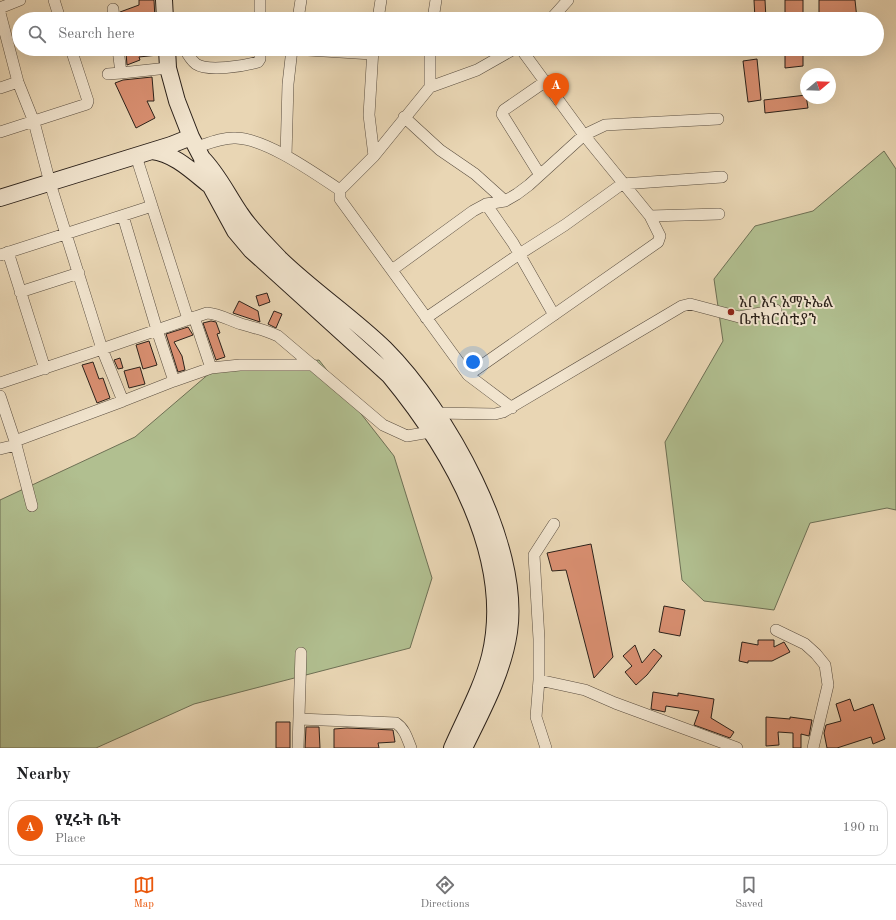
<!DOCTYPE html>
<html lang="en">
<head>
<meta charset="utf-8">
<style>
	:root { --surface:#fff; --page:#f2f2f2; --text:#202124; --muted:#757577; --line:#e0e0e0; --accent:#ea580c }
	body { margin:0; font-family:"Old Standard TT","Noto Serif Ethiopic",serif; background:var(--page); color:var(--text) }
	.compass { position:absolute; left:800px; top:68px; width:36px; height:36px; border-radius:50%; background:var(--surface); box-shadow:0 4px 16px #0002; rotate:71deg }
	.you { position:absolute; left:473px; top:362px; width:14px; height:14px; margin:-10px; border:3px solid #fff; border-radius:50%; background:#1a73e8; box-shadow:0 0 0 6px #1a73e833 }
	.badge { display:grid; place-items:center; width:26px; height:26px; border-radius:50%; background:var(--accent); color:#fff; font-size:13px; font-weight:700 }
	.pin { position:absolute; translate:-50% -33px; filter:drop-shadow(0 1px 2px #0008) }
	.pin::after { content:''; position:absolute; top:21px; width:14px; height:12px; background:inherit; clip-path:polygon(0 0,100% 0,50% 100%) }
	.list { margin:0; padding:0; list-style:none }
	h2 { display:flex; justify-content:space-between; align-items:center; height:52px; margin:0; padding:0 16px; font-size:17px }
	h2 small { font-size:13px; font-weight:400; color:var(--muted) }
	.list li { display:grid; grid-template-columns:26px 1fr auto; gap:12px; align-items:center; box-sizing:border-box; height:56px; margin:0 8px 8px; padding:0 8px; border:1px solid var(--line); border-radius:12px }
	.list b { display:block; font-size:15px; white-space:nowrap }
	.list p { margin:0; font-size:13px; white-space:nowrap; color:var(--muted) }
	.list em { font-size:13px; font-style:normal; color:var(--muted) }
	.icon { flex:none; width:22px; height:22px; fill:none; stroke:currentColor; stroke-width:2; stroke-linecap:round; stroke-linejoin:round }
	.map { position:relative; flex:none; width:896px; height:748px; overflow:hidden }
	.search { position:absolute; background:var(--surface); box-shadow:0 4px 16px #0002; left:12px; right:12px; top:12px; height:44px; display:flex; align-items:center; gap:10px; box-sizing:border-box; padding:0 14px; border-radius:22px; color:var(--muted); font-size:15px }
	.sheet { height:116px; background:var(--surface) }
	nav { display:flex; justify-content:space-around; align-items:center; box-sizing:border-box; height:56px; border-top:1px solid var(--line); background:var(--surface); font-size:11px; color:var(--muted) }
	nav a { display:grid; justify-items:center; gap:2px }
	nav .on { color:var(--accent) }
	.map>svg:first-child { display:block }
	.green { fill:#b1bf90; stroke:#6e7055 }
	.building { fill:#d98f71; stroke:#2b211a }
	.lines { fill:none; stroke-linecap:round; stroke-linejoin:round }
	.street-casing { stroke:#5a4e40; stroke-width:12 }
	.secondary-casing { stroke:#2b211a; stroke-width:18 }
	.street { stroke:#f1e4ce; stroke-width:11 }
	.secondary { stroke:#f1e4ce; stroke-width:16 }
	.poi-dot { fill:#8f2418; stroke:#f1e4ce; stroke-width:1.5 }
	.labels { text-anchor:middle; dominant-baseline:central; stroke-width:4; stroke-linejoin:round; paint-order:stroke }
	.poi-label { font-size:15px; fill:#2b211a; stroke:#f1e4ce; text-anchor:start }
</style>
</head>
<body>
<div class="map">
<svg width="896" height="748" viewBox="0 0 896 748">
	<rect width="100%" height="100%" fill="#e9d6b4"/>
	<filter id="stains"><feTurbulence type="fractalNoise" baseFrequency=".005" numOctaves="4"/><feColorMatrix values="0 0 0 0 .2 0 0 0 0 .09 0 0 0 0 .02 0 0 0 .5 -.17"/></filter>
	<radialGradient id="worn" r=".72"><stop offset=".6" stop-color="#630" stop-opacity="0"/><stop offset="1" stop-color="#630" stop-opacity=".3"/></radialGradient>
	<path class="green" d="M884,151L896,169V510L887,508L810,523L774,610L704,601L682,580L665,442L723,341L714,279L755,226L813,211Z
		M319,360L394,456L432,578L410,648L194,704L96,748H0V500L135,437L211,372Z"/>
	<path class="building" d="M139,0H154L155,19H121L120,12L139,5Z
		M754,0H765L766,19H755Z
		M785,0H803V19H785Z
		M819,0H855L857,19H819Z
		M136,49H158V55L139,57L140,60L127,65L126,53Z
		M785,49H803V66L785,68Z
		M757,59L761,100L748,102L743,61Z
		M152,77L154,101H147L155,118L136,128L115,83L123,80Z
		M806,95L808,108L765,113L764,100Z
		M267,293L270,302L259,306L256,296Z
		M239,301L258,311L260,322L233,313Z
		M274,311L282,314L276,328L268,324Z
		M211,321L216,322L220,333L217,334L225,357L216,360L203,323Z
		M188,327L193,335L174,342L182,356L185,370L178,372L166,334Z
		M149,341L157,365L143,369L136,345Z
		M120,358L123,368L118,369L114,360Z
		M93,362L99,379L103,378L110,398L97,403L82,365Z
		M140,367L145,384L129,388L124,371Z
		M591,544L613,657L594,678L566,570L552,571L547,553Z
		M664,606L685,610L680,636L659,632Z
		M758,640H774V647L784,642L790,652L772,661H748V663L739,661L742,642L758,645Z
		M635,645L642,663L654,649L662,656L647,675L636,685L625,672L632,666L623,656Z
		M653,692L678,696V693L714,699L711,718L734,732L730,738L694,725L699,711L666,706L665,712L651,709Z
		M850,699L854,711L873,704L885,739L873,744L871,737L837,748H827L824,733L826,725L841,721L836,704Z
		M766,717L790,719V717L812,720L809,736L801,734V748H793V733L778,732L779,745L766,746Z
		M276,722H290V748H276Z
		M306,727H319L320,748H305Z
		M347,728L393,730L395,742L378,743L379,748H334V729Z"/>
	<g class="lines">
		<g class="street-casing">
			<path id="street" d="M54,0L60,19
				M0,8L20,0
				M113,9L114,19
				M0,13L18,82L34,122L50,183L102,349L0,383
				M260,19V0
				M298,19L301,0
				M378,19L381,0
				M433,19L436,0
				M551,19L568,0
				M118,49L121,73L168,68
				M185,49C188,55 191,60 196,64C208,72 244,66 258,62L260,59V49
				M292,49L372,54
				M373,49L369,115L374,156
				M430,49V87
				M514,49L477,70L430,87L374,156L340,190V199L468,375L658,242L660,236L650,216L584,135L521,49
				M108,74L121,73
				M0,88L18,82
				M404,117L440,150L475,174L505,201
				M0,132L87,104L88,101L71,49
				M197,147C209,143 224,137 236,138C267,139 314,173 340,190
				M136,156L188,319
				M286,156L288,84L292,49
				M540,175L502,114L504,110L546,81
				M650,216L719,214
				M8,252L45,369
				M0,255L152,206
				M392,270L473,211L486,204
				M20,292L79,273
				M554,315L513,243L486,204L505,201L517,194L529,185L584,135L605,125L718,119
				M194,317L211,368
				M426,318L518,255L565,225L622,184L722,177
				M468,375L512,408
				M174,381L211,368L240,365H313
				M0,396L15,441L123,401L102,349L157,330L123,216
				M123,401L174,381L157,330L207,313C221,314 232,322 245,325C258,329 265,330 278,336L383,425L407,436L430,432
				M435,413L495,414L503,412L682,306L690,304L739,317L776,310
				M15,441L32,506
				M0,449L16,445
				M776,630L805,644L816,654L825,665L828,685L813,748
				M539,680L585,690L615,703L737,748
				M299,719L396,723C405,729 407,738 411,748
				M298,748L301,653
				M546,748L536,717L539,680V639L534,555L554,524"/>
		</g>
		<g class="secondary-casing">
			<path id="secondary" d="M164,0L165,19
				M167,49L168,68L177,101L191,137L202,158L204,174L235,231L251,250L389,375C450,449 514,557 490,656C482,688 465,718 452,748
				M152,151C173,153 192,171 208,184
				M202,158C218,174 227,194 240,213C251,230 266,244 280,259C313,291 352,317 385,349C446,410 522,544 509,632C503,673 482,711 464,748
				M0,198L171,145L191,137"/>
		</g>
		<use href="#street" class="street"/>
		<use href="#secondary" class="secondary"/>
	</g>
	<circle class="poi-dot" cx="731" cy="312" r="4"/>
	<g class="labels">
		<g class="poi-label">
			<text x="739" y="303">አቦ እና አማኑኤል<tspan x="739" dy="17">ቤተክርስቲያን</tspan></text>
		</g>
	</g>
	<rect width="100%" height="100%" filter="url(#stains)"/>
	<rect width="100%" height="100%" fill="url(#worn)"/>
</svg>
<svg class="compass" viewBox="-18 -18 36 36"><path d="M0-13l5 13h-10z" fill="#e53935"/><path d="M0 13l5-13h-10z" fill="#757577"/></svg>
<div class="you"></div>
<div class="pin badge" style="left:556px;top:106px">A</div>
<div class="search"><svg class="icon" aria-label="search" viewBox="0 0 24 24"><circle cx="10" cy="10" r="6"/><path d="M15 15l6 6"/></svg>Search here</div>
</div>
<section class="sheet">
<h2>Nearby<small></small></h2>
<ul class="list">
<li><span class="badge">A</span><div><b>የሂሩት ቤት</b><p>Place</p></div><em>190 m</em></li>
</ul>
</section>
<nav>
<a class="on"><svg class="icon" aria-label="map" viewBox="0 0 24 24"><path d="M3 6l6-2 6 2 6-2v14l-6 2-6-2-6 2zM9 4v14M15 6v14"/></svg>Map</a>
<a><svg class="icon" aria-label="directions" viewBox="0 0 24 24"><path d="M12 3l9 9-9 9-9-9zM9 14v-3h6M13 9l2 2-2 2"/></svg>Directions</a>
<a><svg class="icon" aria-label="saved" viewBox="0 0 24 24"><path d="M7 4h10v16l-5-4-5 4z"/></svg>Saved</a>
</nav>
</body>
</html>
